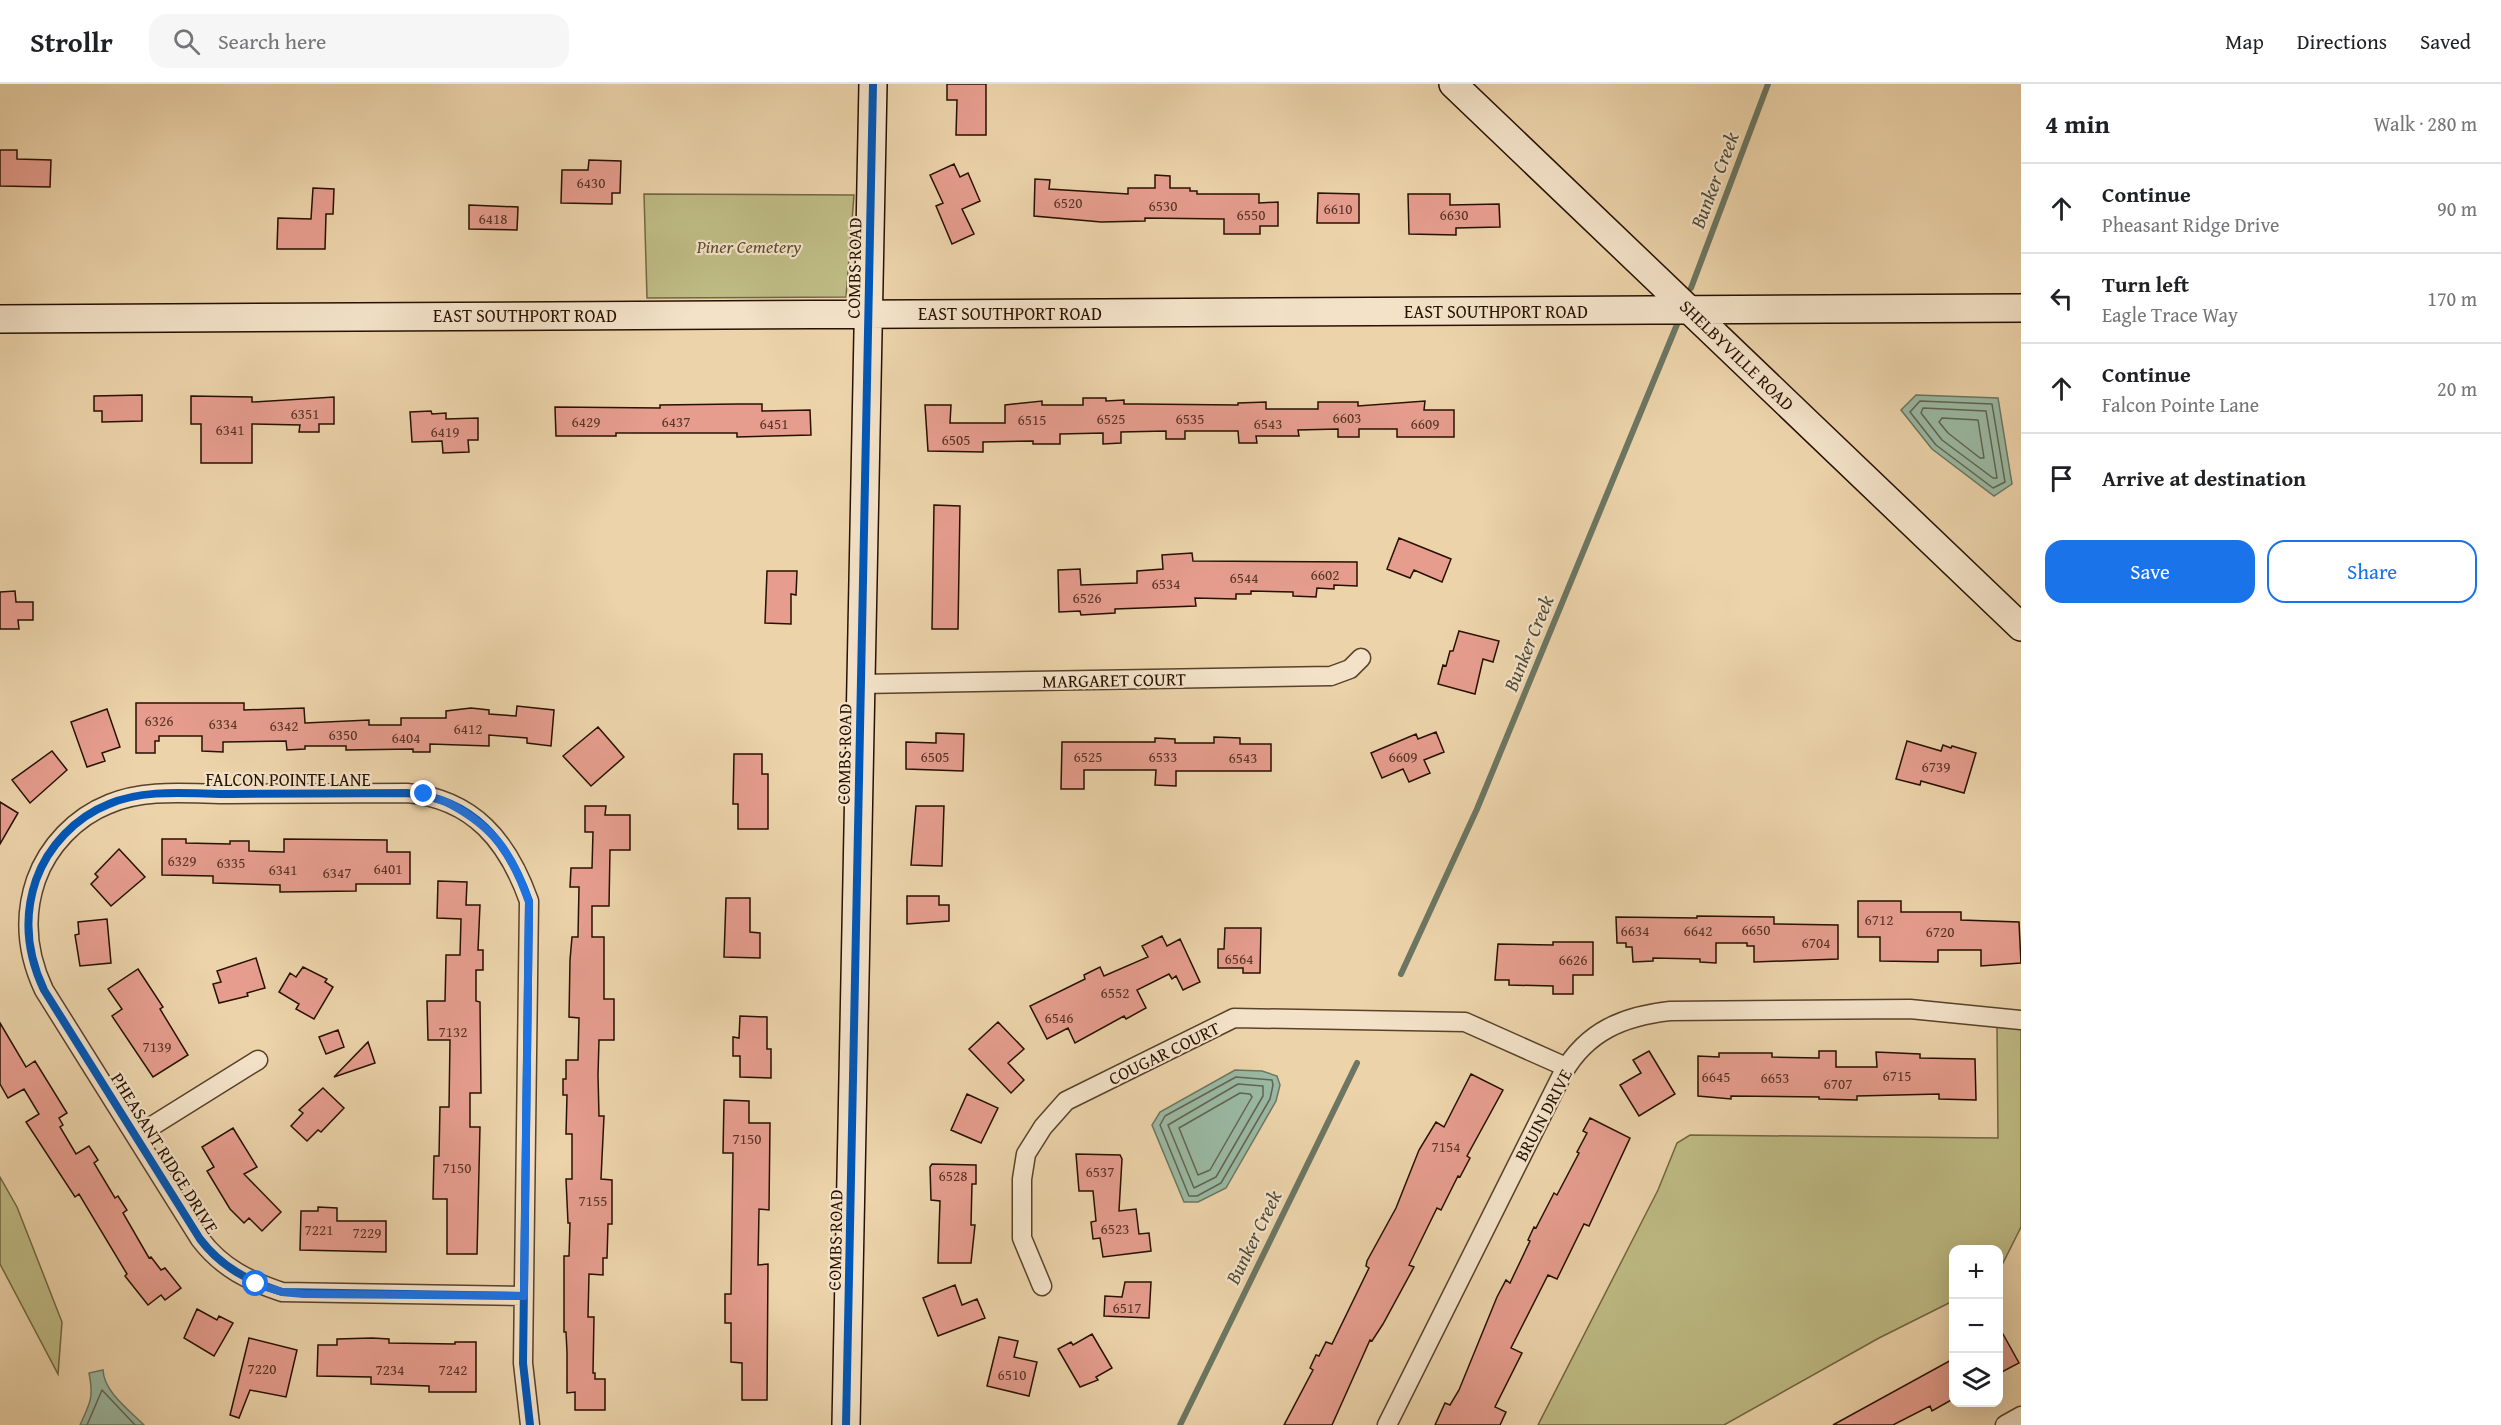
<!DOCTYPE html>
<html lang="en">
<head>
<meta charset="utf-8">
<style>
	:root { --surface:#fff; --page:#f6f6f6; --text:#202124; --muted:#757577; --line:#e0e0e0; --accent:#1a73e8 }
	body { margin:0; font-family:"Gentium Book Plus",serif; background:var(--page); color:var(--text) }
	.controls { position:absolute; right:18px; bottom:18px; display:grid; overflow:hidden; border-radius:12px; box-shadow:0 6px 24px #0002 }
	.controls button { width:54px; height:54px; display:grid; place-items:center; padding:0; border:0; border-bottom:2px solid var(--line); background:var(--surface); color:var(--text); font:30px sans-serif }
	.stop { position:absolute; width:18px; height:18px; margin:-14px; border:4px solid #1a73e8; border-radius:50%; background:#fff }
	.stop.end { background:#1a73e8; border-color:#fff; box-shadow:0 2px 6px #0008 }
	.list { margin:0; padding:0; list-style:none }
	h2 { display:flex; justify-content:space-between; align-items:center; height:78px; margin:0; padding:0 24px; font-size:26px }
	h2 small { font-size:20px; font-weight:400; color:var(--muted) }
	.list li { display:grid; grid-template-columns:39px 1fr auto; gap:18px; align-items:center; box-sizing:border-box; height:90px; padding:0 24px; border-top:2px solid var(--line) }
	.list b { display:block; font-size:22px; white-space:nowrap }
	.list p { margin:0; font-size:20px; white-space:nowrap; color:var(--muted) }
	.list em { font-size:20px; font-style:normal; color:var(--muted) }
	.actions { display:flex; gap:12px; padding:18px 24px }
	.actions a { flex:1; padding:14px 0; border:2px solid var(--accent); border-radius:18px; text-align:center; font-size:21px; color:var(--accent) }
	.actions .main { background:var(--accent); color:#fff }
	.icon { flex:none; width:33px; height:33px; fill:none; stroke:currentColor; stroke-width:2; stroke-linecap:round; stroke-linejoin:round }
	.map { position:relative; flex:none; width:2021px; height:1341px; overflow:hidden }
	header { display:flex; align-items:center; gap:36px; box-sizing:border-box; height:84px; padding:0 30px; background:var(--surface); border-bottom:2px solid var(--line) }
	header strong { font-size:28px }
	nav { display:flex; gap:33px; margin-inline-start:auto; font-size:21px }
	.search { width:420px; height:54px; background:var(--page); display:flex; align-items:center; gap:15px; box-sizing:border-box; padding:0 21px; border-radius:18px; color:var(--muted); font-size:22px }
	main { display:flex }
	aside { flex:1; background:var(--surface) }
	.map>svg:first-child { display:block }
	.green { fill:#bebb84; stroke:#726642; stroke-width:1.5 }
	.water { fill:#9ab9a3; stroke:#6c7662; stroke-width:1.5 }
	.lines { fill:none; stroke-linecap:round; stroke-linejoin:round }
	.shore { stroke:#606552; stroke-width:1.5 }
	.stream { stroke:#6c7662; stroke-width:6 }
	.building { fill:#e69d8e; stroke:#271100; stroke-width:1.5 }
	.street-casing { stroke:#58422a; stroke-width:21 }
	.secondary-casing { stroke:#271100; stroke-width:30 }
	.street { stroke:#f3e2c8; stroke-width:18 }
	.secondary { stroke:#f3e2c8; stroke-width:27 }
	.cycleway-casing { stroke:#f3e2c8; stroke-width:11 }
	.cycleway { stroke:#0057b8; stroke-width:8 }
	.route { stroke:#1a73e8; stroke-width:8 }
	.labels { text-anchor:middle; dominant-baseline:central; stroke-width:4.5; stroke-linejoin:round; paint-order:stroke }
	.number-label { font-size:15px; fill:#573424 }
	.park-label { font-size:18px; font-style:italic; fill:#5c4c2e; stroke:#f3e2c8 }
	.street-label { font-size:18px; fill:#271100; stroke:#f3e2c8 }
	.water-label { font-size:20px; font-style:italic; fill:#4f4c39; stroke:#f3e2c8 }
</style>
</head>
<body>
<header>
<strong>Strollr</strong>
<div class="search"><svg class="icon" aria-label="search" viewBox="0 0 24 24"><circle cx="10" cy="10" r="6"/><path d="M15 15l6 6"/></svg>Search here</div>
<nav><a>Map</a><a>Directions</a><a>Saved</a></nav>
</header>
<main>
<div class="map">
<svg width="2021" height="1341" viewBox="0 0 2021 1341">
	<rect width="100%" height="100%" fill="#ecd3aa"/>
	<filter id="stains"><feTurbulence type="fractalNoise" baseFrequency=".00333" numOctaves="4"/><feColorMatrix values="0 0 0 0 .2 0 0 0 0 .09 0 0 0 0 .02 0 0 0 .5 -.17"/></filter>
	<radialGradient id="worn" r=".72"><stop offset=".6" stop-color="#630" stop-opacity="0"/><stop offset="1" stop-color="#630" stop-opacity=".3"/></radialGradient>
	<path class="green" d="M644,110L854,111L846,213L647,214Z
		M1997,943L2021,944V1143L1999,1187L1998,1166H1954L1953,1217L1879,1254L1724,1341H1538L1658,1106L1677,1059L1690,1051L1998,1054Z
		M0,1093L17,1123L62,1238L58,1290L0,1180Z"/>
	<path class="water" d="M1916,311L1998,314L2012,400L1994,412L1932,365L1901,326Z
		M1235,986L1262,987L1277,992L1280,1001L1276,1017L1226,1104L1198,1118H1184L1152,1041L1160,1028Z
		M103,1286C104,1308 129,1326 144,1341H80C90,1319 94,1314 89,1289Z"/>
	<g class="lines">
		<path class="shore" d="M1920,317L1992,320L2005,398L1993,404L1936,361L1910,328Z
			M1923,324L1986,327L1997,394H1993L1942,356L1921,329Z
			M1942,334L1978,336L1984,374H1980L1948,349L1939,338Z
			M1236,993L1272,996L1273,1001L1270,1015L1221,1099L1197,1112H1189L1160,1041L1165,1032Z
			M1238,1000L1263,1002V1012L1216,1093L1194,1104L1168,1041Z
			M1240,1009L1250,1010L1252,1013L1210,1086L1198,1091L1179,1044Z
			M87,1341L102,1306L135,1341"/>
		<path class="stream" d="M1691,204L1768,0
			M1401,890L1477,725L1678,238
			M1180,1341L1357,979"/>
	</g>
	<path class="building" d="M947,0H986V51H956L957,16H947Z
		M0,66H17V75L51,76L50,103L0,102Z
		M589,76L621,77L620,109H612V120L561,119L562,86H588Z
		M954,80L960,93L968,89L980,117L962,125L974,150L952,160L936,122L943,119L930,91Z
		M1155,91L1170,92V104H1190V107H1197V110H1259V119L1278,118V142H1260V150H1224V135L1145,134V137L1101,138L1034,132L1035,95L1050,96L1049,105L1128,110V104H1155Z
		M313,104L334,105L333,130H326L325,165H277L278,134L311,135Z
		M1318,109L1359,110V139H1317Z
		M1408,110H1450V121L1499,120L1500,143L1456,144V151L1409,150Z
		M469,121L518,123L517,146L469,145Z
		M142,311V337L102,338V327H94V312Z
		M191,312L252,313V318L334,313V340H319V348H299L300,341L252,340V379H201V340H191Z
		M1083,314H1106V317L1124,316V320H1138L1238,321V319L1266,318V325H1318V318H1358V322L1425,317L1424,326H1454V353H1397V345H1359V353H1338V345L1298,346L1299,352H1256L1257,359H1239L1238,347H1185V355H1166V347L1121,348V359L1103,360V349L1060,350V360H1033V357L983,358V368L928,367L925,321H951L950,339H1005V321L1042,317V321H1083Z
		M737,320H762V327L810,326L811,351L737,353V349H616V352H556L555,323L660,324V321Z
		M431,327L432,330L446,329V335L478,334V356H468L469,368L443,369L442,357L412,358L410,328Z
		M934,421L960,422L958,545H932Z
		M1399,454L1451,475L1442,498L1414,486L1410,494L1387,485Z
		M1192,469L1193,477L1357,478V502L1334,501V505L1317,504L1316,513L1293,512V508L1251,507V510H1236V515L1195,514L1196,522L1115,525V529L1081,531L1080,527L1059,528L1058,486L1080,485L1081,501L1137,499V487L1163,485L1162,471Z
		M767,487H797L796,511L791,510V540L765,539Z
		M15,507L16,518H33V536H18L19,545H0V508Z
		M1459,547L1499,557L1493,578L1483,575L1475,610L1438,600L1443,581L1446,582L1450,567H1453Z
		M136,619H244V626L304,624L305,639L369,636V641H401V634H446V627L471,624L489,626V630L516,632L517,622L554,626L551,662L527,659V654L489,651V662L430,660V668H413V665L346,666V662H305V665L287,666L286,657L223,658V668L202,667V652H159V657H155V669H136Z
		M107,625L120,663L102,669L105,677L87,683L71,638Z
		M598,643L624,673L591,702L563,672Z
		M1436,648L1444,668L1424,676L1430,689L1409,698L1403,685L1382,694L1371,669L1416,650L1418,655Z
		M936,649L964,650L963,687L906,685V658L936,659Z
		M1214,653L1240,654V660H1271V687H1176V702L1155,701L1156,686H1084V705H1061L1062,658H1155V654L1175,655V659H1214Z
		M1907,657L1941,667L1943,661L1951,664L1952,662L1976,669L1964,709L1921,697L1920,701L1896,695Z
		M52,667L67,686L30,719L12,696Z
		M734,670H762V690H768V745H738V720H733Z
		M0,718L18,729L0,760Z
		M585,722H606L605,731H630V766H610L609,822H592V853H604V915H614V956H599L598,991L599,1032H604L601,1095L612,1096V1140H608L607,1174H603V1191L589,1190L588,1233H594L593,1289H595V1295H605V1326H575V1308L567,1309V1268L566,1248H564V1172H569L570,1139H568L566,1095H572V1050H566L567,1011H563V995H566V976H578L579,934L569,933L570,876L572,853H578L579,803H570L571,784H592L593,748H585Z
		M916,722H944L942,782L911,781Z
		M162,755H186V759L230,760V757H249V767L284,768V755L387,756V768H410V800H356V807L280,808V801L213,799V792L162,791Z
		M119,765L145,793L111,822L91,800L98,793L95,790Z
		M438,797L467,798L466,821H480L478,866H483V886H476V917L480,918L481,1009H470V1043H480L477,1170H447V1115H433L434,1072H439L440,1023H449L450,956H428L427,917H445L446,871H460L461,835L437,834Z
		M907,812H939V821H949V837L907,840Z
		M726,814H750V848L760,849V874L724,873Z
		M1858,817H1901V828H1961V836L2019,838L2021,879L1981,882V866H1938V878L1880,877V853H1858Z
		M1697,832L1774,833V840L1838,841V875L1754,878V862H1747V859H1716V879L1700,878V875L1653,874V877L1633,878L1632,863H1626V859H1617L1616,833L1697,834Z
		M107,835L111,879L80,882L75,851L79,850L78,838Z
		M1225,844H1261L1260,889H1243V884H1218V865H1224Z
		M1162,852L1167,862L1180,855L1200,898L1183,906L1176,892L1172,895L1169,890L1137,906L1146,924L1126,935L1124,932L1075,959L1068,944L1047,955L1030,922L1085,895L1084,891L1100,883L1104,892L1148,873L1142,862Z
		M1553,858H1593V891H1573V910H1553V902L1509,901V896H1495L1498,860L1553,861Z
		M256,874L265,904L247,909L248,912L219,919L213,900L221,898L217,887Z
		M303,883L327,895L325,898L333,903L314,935L296,925L299,920L279,908L290,889L296,893Z
		M138,885L163,923L160,925L188,971L153,993L112,932L122,925L108,905Z
		M740,932L767,933V965H771V994L740,993V972H733V953L739,954Z
		M998,938L1024,965L1008,979L1024,996L1011,1009L969,965Z
		M0,939L26,983L35,977L67,1029L59,1034L63,1041L60,1043L76,1070L89,1062L98,1076L94,1079L115,1114L118,1112L127,1126L123,1129L149,1174L151,1173L161,1186L165,1184L181,1204L165,1216L161,1211L148,1221L125,1192L127,1190L79,1110L75,1113L26,1038L39,1030L24,1005L8,1014L0,1000Z
		M338,946L344,963L326,970L319,953Z
		M368,958L375,979L334,993Z
		M1649,967L1675,1010L1639,1032L1620,1001L1641,989L1633,976Z
		M1819,967H1836V983H1877L1876,968L1920,970V974L1975,975L1976,1016L1939,1015V1010L1857,1012V1016L1819,1015V1013L1731,1012V1015L1698,1012V972L1719,973V969H1772V973L1819,974Z
		M1471,990L1503,1006L1467,1072L1470,1074L1460,1093L1458,1092L1441,1126L1437,1124L1409,1181L1414,1183L1383,1240L1372,1257L1370,1256L1332,1341H1284L1313,1286L1310,1284L1316,1271L1319,1272L1326,1258L1332,1260L1369,1184L1366,1182L1367,1177L1396,1124L1419,1066L1436,1038L1444,1043Z
		M323,1004L344,1024L321,1048L318,1046L307,1057L291,1042L303,1029L299,1026Z
		M967,1010L998,1024L981,1059L951,1046Z
		M724,1016L749,1017V1039H770L769,1126L759,1125L758,1181L768,1180L767,1316H742V1279L731,1278V1239H725V1210H731L733,1069H723Z
		M1590,1034L1630,1054L1589,1142L1584,1140L1557,1195L1548,1191L1511,1264L1522,1269L1495,1323L1506,1328L1500,1341H1435L1445,1319L1450,1321L1459,1306L1497,1213L1506,1196L1510,1199L1530,1157L1528,1156L1534,1143L1536,1144L1554,1109L1557,1111L1579,1069L1577,1068L1587,1049L1583,1047Z
		M233,1044L257,1083L244,1090L281,1128L262,1147L249,1134L244,1139L230,1125L207,1087L214,1083L202,1063Z
		M1076,1070L1120,1071L1122,1075L1119,1127L1136,1125L1139,1150L1149,1149L1151,1167L1103,1173L1100,1154L1093,1155L1091,1138L1096,1137L1093,1107H1079Z
		M932,1080L976,1081V1100H972L971,1141H975L971,1179H938L940,1117L931,1116L930,1083Z
		M318,1123L337,1124V1137H386V1168L300,1166L301,1127H318Z
		M1125,1198H1151L1149,1234L1104,1232L1105,1212L1122,1213Z
		M955,1201L962,1221L977,1215L985,1234L938,1252L923,1214Z
		M197,1225L217,1236L219,1232L233,1239L214,1272L184,1254Z
		M1998,1241L2019,1279L1998,1290Z
		M1092,1250L1112,1284L1096,1293L1098,1296L1080,1303L1058,1265L1071,1258L1073,1261Z
		M999,1253L1018,1257L1014,1273L1037,1278L1029,1312L987,1302Z
		M249,1254L297,1266L286,1313L250,1306L239,1334L230,1331Z
		M372,1254L389,1255V1259L455,1260V1258H476V1308H429V1302L371,1300V1293L317,1292L318,1261H337V1255Z
		M1953,1275V1315L1932,1327L1930,1322L1893,1341H1833Z"/>
	<g class="lines">
		<g class="street-casing">
			<path id="street" d="M861,600L1331,592L1350,585L1361,574
				M136,1052L258,976
				M1042,1202L1022,1154V1095L1026,1070L1043,1043L1066,1017L1234,934L1465,938L1566,983
				M524,1212L282,1208C249,1197 222,1184 200,1155L44,906C27,870 23,834 36,796C48,762 76,733 109,720C146,704 191,710 230,710C289,710 348,709 407,709C474,715 508,758 529,817L523,1279L530,1341
				M1387,1341L1563,989C1587,947 1624,932 1670,927L1910,925L2021,936
				M2005,1341L2021,1332"/>
		</g>
		<g class="secondary-casing">
			<path id="secondary" d="M1453,0L2021,543
				M0,235L2021,224
				M846,1341L873,0"/>
		</g>
		<use href="#street" class="street"/>
		<use href="#secondary" class="secondary"/>
		<g class="cycleway-casing">
			<path id="cycleway" d="M524,1212L282,1208C249,1197 222,1184 200,1155L44,906C27,870 23,834 36,796C48,762 76,733 109,720C146,704 191,710 230,710C289,710 348,709 407,709C474,715 508,758 529,817L523,1279L530,1341
				M846,1341L873,0"/>
		</g>
		<use href="#cycleway" class="cycleway"/>
	</g>
	<g class="lines">
		<path class="route" d="M256,1200L282,1208L304,1210L524,1212L529,818C512,770 495,744 450,720C442,715 433,715 424,710"/>
	</g>
	<g class="labels">
		<g class="number-label">
			<text x="591" y="98">6430</text>
			<text x="1068" y="118">6520</text>
			<text x="1163" y="121">6530</text>
			<text x="1338" y="124">6610</text>
			<text x="1251" y="130">6550</text>
			<text x="1454" y="130">6630</text>
			<text x="493" y="134">6418</text>
			<text x="305" y="329">6351</text>
			<text x="1347" y="333">6603</text>
			<text x="1111" y="334">6525</text>
			<text x="1190" y="334">6535</text>
			<text x="1032" y="335">6515</text>
			<text x="586" y="337">6429</text>
			<text x="676" y="337">6437</text>
			<text x="774" y="339">6451</text>
			<text x="1268" y="339">6543</text>
			<text x="1425" y="339">6609</text>
			<text x="230" y="345">6341</text>
			<text x="445" y="347">6419</text>
			<text x="956" y="355">6505</text>
			<text x="1325" y="490">6602</text>
			<text x="1244" y="493">6544</text>
			<text x="1166" y="499">6534</text>
			<text x="1087" y="513">6526</text>
			<text x="159" y="636">6326</text>
			<text x="223" y="639">6334</text>
			<text x="284" y="641">6342</text>
			<text x="468" y="644">6412</text>
			<text x="343" y="650">6350</text>
			<text x="406" y="653">6404</text>
			<text x="935" y="672">6505</text>
			<text x="1088" y="672">6525</text>
			<text x="1163" y="672">6533</text>
			<text x="1403" y="672">6609</text>
			<text x="1243" y="673">6543</text>
			<text x="1936" y="682">6739</text>
			<text x="182" y="776">6329</text>
			<text x="231" y="778">6335</text>
			<text x="388" y="784">6401</text>
			<text x="283" y="785">6341</text>
			<text x="337" y="788">6347</text>
			<text x="1879" y="835">6712</text>
			<text x="1756" y="845">6650</text>
			<text x="1635" y="846">6634</text>
			<text x="1698" y="846">6642</text>
			<text x="1940" y="847">6720</text>
			<text x="1816" y="858">6704</text>
			<text x="1239" y="874">6564</text>
			<text x="1573" y="875">6626</text>
			<text x="1115" y="908">6552</text>
			<text x="1059" y="933">6546</text>
			<text x="453" y="947">7132</text>
			<text x="157" y="962">7139</text>
			<text x="1897" y="991">6715</text>
			<text x="1716" y="992">6645</text>
			<text x="1775" y="993">6653</text>
			<text x="1838" y="999">6707</text>
			<text x="747" y="1054">7150</text>
			<text x="1446" y="1062">7154</text>
			<text x="457" y="1083">7150</text>
			<text x="1100" y="1087">6537</text>
			<text x="953" y="1091">6528</text>
			<text x="593" y="1116">7155</text>
			<text x="1115" y="1144">6523</text>
			<text x="319" y="1145">7221</text>
			<text x="367" y="1148">7229</text>
			<text x="1127" y="1223">6517</text>
			<text x="262" y="1284">7220</text>
			<text x="390" y="1285">7234</text>
			<text x="453" y="1285">7242</text>
			<text x="1012" y="1290">6510</text>
		</g>
		<g class="park-label">
			<text x="749" y="162">Piner Cemetery</text>
		</g>
		<g class="street-label">
			<text transform="translate(854 184) rotate(-89)">COMBS ROAD</text>
			<text x="1496" y="227">EAST SOUTHPORT ROAD</text>
			<text x="1010" y="229">EAST SOUTHPORT ROAD</text>
			<text x="525" y="231">EAST SOUTHPORT ROAD</text>
			<text transform="translate(1737 271) rotate(44)">SHELBYVILLE ROAD</text>
			<text transform="translate(1114 596) rotate(-1)">MARGARET COURT</text>
			<text transform="translate(844 670) rotate(-89)">COMBS ROAD</text>
			<text x="288" y="695">FALCON POINTE LANE</text>
			<text transform="translate(1164 969) rotate(-26)">COUGAR COURT</text>
			<text transform="translate(1543 1031) rotate(-62)">BRUIN DRIVE</text>
			<text transform="translate(165 1069) rotate(58)">PHEASANT RIDGE DRIVE</text>
			<text transform="translate(835 1156) rotate(-89)">COMBS ROAD</text>
		</g>
		<g class="water-label">
			<text transform="translate(1714 96) rotate(-69)">Bunker Creek</text>
			<text transform="translate(1528 559) rotate(-68)">Bunker Creek</text>
			<text transform="translate(1253 1153) rotate(-64)">Bunker Creek</text>
		</g>
	</g>
	<rect width="100%" height="100%" filter="url(#stains)"/>
	<rect width="100%" height="100%" fill="url(#worn)"/>
</svg>
<div class="controls">
<button>+</button>
<button>−</button>
<button><svg class="icon" aria-label="layers" viewBox="0 0 24 24"><path d="M12 4l9 5-9 5-9-5zM3 14l9 5 9-5"/></svg></button>
</div>
<div class="stop" style="left:256px;top:1200px"></div>
<div class="stop end" style="left:424px;top:710px"></div>
</div>
<aside>
<h2>4 min<small>Walk · 280 m</small></h2>
<ul class="list">
<li><svg class="icon" aria-label="ahead" viewBox="0 0 24 24"><path d="M12 20V5M6 11l6-6 6 6"/></svg><div><b>Continue</b><p>Pheasant Ridge Drive</p></div><em>90 m</em></li>
<li><svg class="icon" aria-label="left" viewBox="0 0 24 24"><path d="M17 20v-9H6M10 6l-5 5 5 5"/></svg><div><b>Turn left</b><p>Eagle Trace Way</p></div><em>170 m</em></li>
<li><svg class="icon" aria-label="ahead" viewBox="0 0 24 24"><path d="M12 20V5M6 11l6-6 6 6"/></svg><div><b>Continue</b><p>Falcon Pointe Lane</p></div><em>20 m</em></li>
<li><svg class="icon" aria-label="arrive" viewBox="0 0 24 24"><path d="M6 21V4h12l-3 4 3 4H6"/></svg><div><b>Arrive at destination</b></div></li>
</ul>
<div class="actions"><a class="main">Save</a><a>Share</a></div>
</aside>
</main>
</body>
</html>
